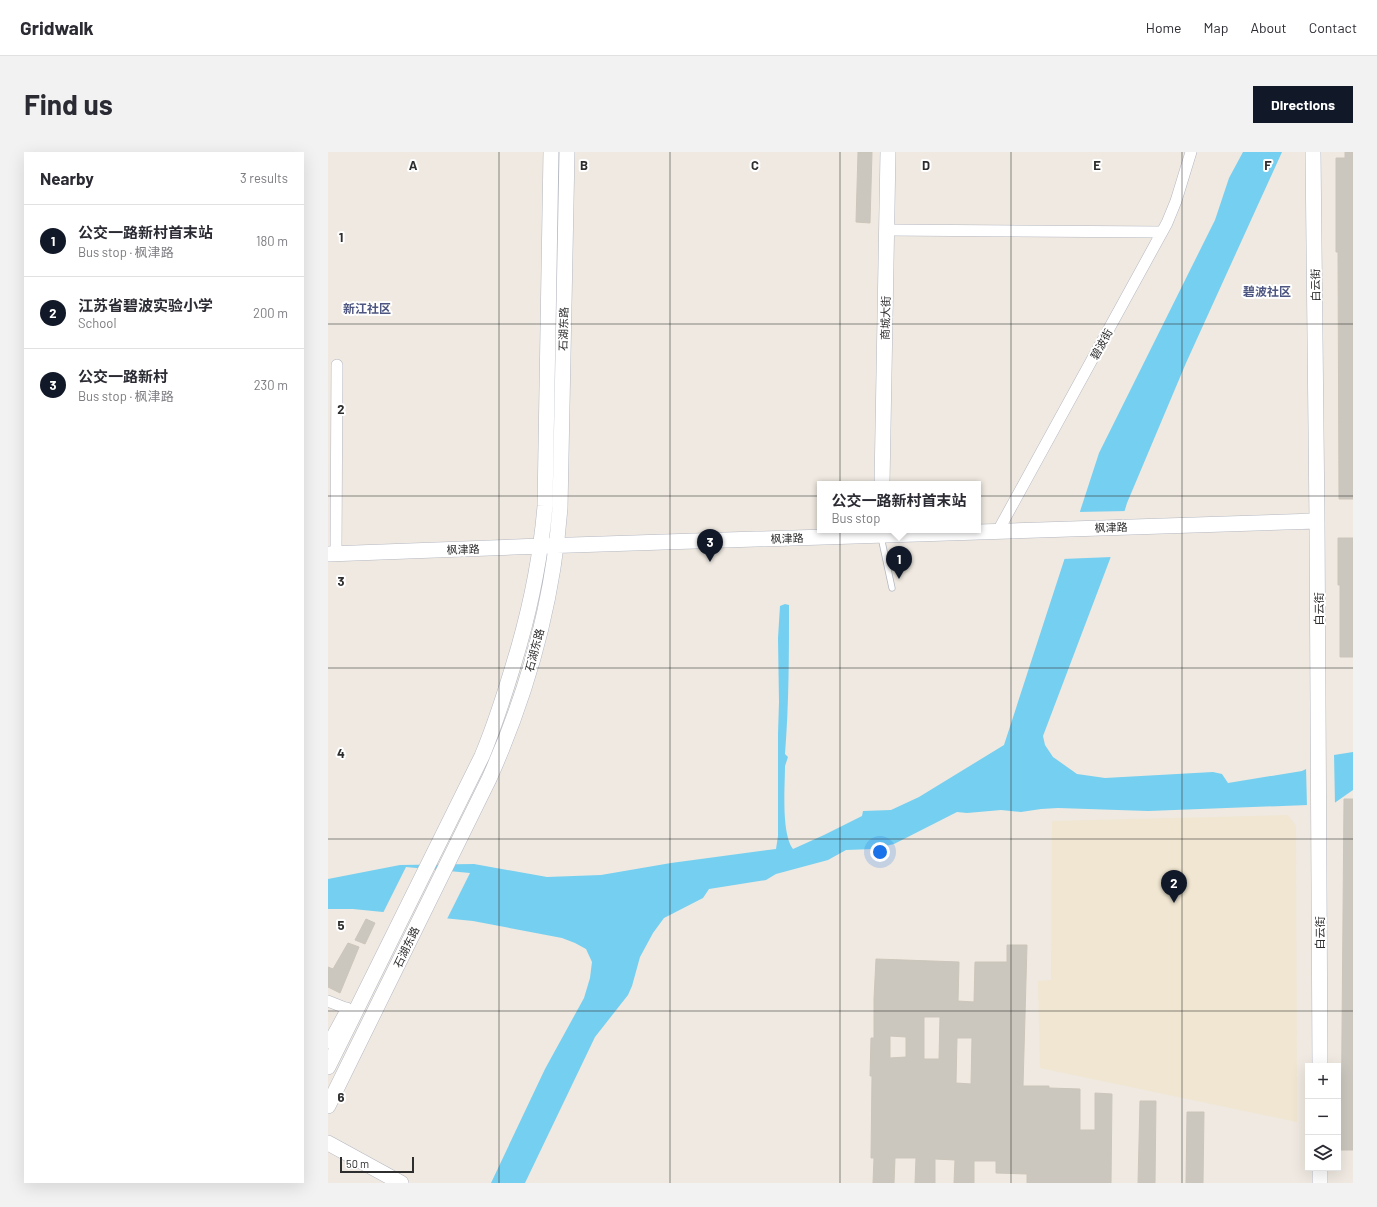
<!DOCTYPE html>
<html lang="en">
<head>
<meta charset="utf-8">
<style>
	:root { --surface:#fff; --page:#f2f2f3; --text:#2b2b33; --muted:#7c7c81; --line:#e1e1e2; --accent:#111827 }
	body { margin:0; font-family:Barlow,"Noto Sans SC",sans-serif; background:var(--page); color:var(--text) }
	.controls { position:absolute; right:12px; bottom:12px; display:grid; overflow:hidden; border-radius:0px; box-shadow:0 4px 16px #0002 }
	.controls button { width:36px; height:36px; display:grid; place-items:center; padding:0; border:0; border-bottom:1px solid var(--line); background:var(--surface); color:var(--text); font:20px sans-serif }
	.scale { position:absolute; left:12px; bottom:10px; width:74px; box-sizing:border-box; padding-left:4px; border:2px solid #2e2e2e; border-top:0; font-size:11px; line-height:14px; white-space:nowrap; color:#2e2e2e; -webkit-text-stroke:3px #fff; paint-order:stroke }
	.you { position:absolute; left:552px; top:700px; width:14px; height:14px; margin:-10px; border:3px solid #fff; border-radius:50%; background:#1a73e8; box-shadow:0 0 0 6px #1a73e833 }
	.badge { display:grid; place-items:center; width:26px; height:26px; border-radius:50%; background:var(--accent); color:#fff; font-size:13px; font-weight:700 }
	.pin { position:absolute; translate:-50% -33px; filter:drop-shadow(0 1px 2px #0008) }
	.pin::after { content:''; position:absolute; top:21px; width:14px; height:12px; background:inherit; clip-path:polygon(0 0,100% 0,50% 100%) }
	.popup { position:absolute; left:489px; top:329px; width:164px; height:52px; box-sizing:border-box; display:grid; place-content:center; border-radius:0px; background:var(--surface); filter:drop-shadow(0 1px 3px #0005); font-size:13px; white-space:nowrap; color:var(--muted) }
	.popup b { font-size:15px; color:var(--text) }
	.popup::after { content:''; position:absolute; left:50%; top:100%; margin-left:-8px; border:8px solid transparent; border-top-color:var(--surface) }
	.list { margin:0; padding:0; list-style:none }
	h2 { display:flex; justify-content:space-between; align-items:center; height:52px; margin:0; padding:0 16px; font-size:17px }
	h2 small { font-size:13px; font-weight:400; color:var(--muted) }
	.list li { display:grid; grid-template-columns:26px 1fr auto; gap:12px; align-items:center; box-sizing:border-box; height:72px; padding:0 16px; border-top:1px solid var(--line) }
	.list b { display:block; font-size:15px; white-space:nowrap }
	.list p { margin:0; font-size:13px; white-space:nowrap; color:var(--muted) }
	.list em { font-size:13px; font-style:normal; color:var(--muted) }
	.icon { flex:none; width:22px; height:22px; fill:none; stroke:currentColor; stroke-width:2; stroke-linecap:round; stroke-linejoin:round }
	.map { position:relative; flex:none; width:1025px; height:1031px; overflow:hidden; border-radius:0px }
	header { display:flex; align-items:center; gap:24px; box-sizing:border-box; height:56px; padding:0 20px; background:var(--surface); border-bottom:1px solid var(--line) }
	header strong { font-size:19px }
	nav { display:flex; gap:22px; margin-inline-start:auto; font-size:14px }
	.intro { display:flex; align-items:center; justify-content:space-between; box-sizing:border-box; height:96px; padding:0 24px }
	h1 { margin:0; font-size:28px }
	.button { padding:10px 18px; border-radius:0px; background:var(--accent); color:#fff; font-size:14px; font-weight:700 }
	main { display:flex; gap:24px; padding:0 24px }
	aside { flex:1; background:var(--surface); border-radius:0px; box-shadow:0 4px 16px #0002 }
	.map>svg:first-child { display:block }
	.education { fill:#f0e6d1 }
	.water { fill:#75cff0 }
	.pier { fill:#efe9e1 }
	.building { fill:#cbc7bf; stroke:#cbc5ba; fill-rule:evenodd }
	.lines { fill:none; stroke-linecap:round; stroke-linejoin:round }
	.lane-casing { stroke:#b4b7c1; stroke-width:7 }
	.street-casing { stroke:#b4b7c1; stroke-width:12 }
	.secondary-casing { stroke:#b4b7c1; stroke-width:16 }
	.lane { stroke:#fff; stroke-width:5.5 }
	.street { stroke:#fff; stroke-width:11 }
	.secondary { stroke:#fff; stroke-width:15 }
	.grid { fill:none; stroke:#2e2e2e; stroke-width:1; stroke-opacity:0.55 }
	.labels { text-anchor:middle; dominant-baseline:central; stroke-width:4; stroke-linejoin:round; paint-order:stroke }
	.street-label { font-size:11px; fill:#2e2e2e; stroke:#fff }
	.neighbourhood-label { font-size:12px; font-weight:bold; fill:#4d5680; stroke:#fff }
	.grid-label { font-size:13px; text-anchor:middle; font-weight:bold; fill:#2e2e2e; stroke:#fff; stroke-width:4; stroke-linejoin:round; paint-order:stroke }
</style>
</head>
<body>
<header>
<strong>Gridwalk</strong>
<nav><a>Home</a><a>Map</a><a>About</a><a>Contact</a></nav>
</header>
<div class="intro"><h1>Find us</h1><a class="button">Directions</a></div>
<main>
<aside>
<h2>Nearby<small>3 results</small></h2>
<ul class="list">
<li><span class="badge">1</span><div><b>公交一路新村首末站</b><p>Bus stop · 枫津路</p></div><em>180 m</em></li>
<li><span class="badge">2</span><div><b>江苏省碧波实验小学</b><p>School</p></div><em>200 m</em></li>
<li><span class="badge">3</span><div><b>公交一路新村</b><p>Bus stop · 枫津路</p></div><em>230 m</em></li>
</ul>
</aside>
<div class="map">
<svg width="1025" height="1031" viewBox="0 0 1025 1031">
	<rect width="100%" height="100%" fill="#efe9e1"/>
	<path class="education" d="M960,663L968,674L969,970L712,916L710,829L723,828L724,669Z"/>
	<path class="water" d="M915,0H954L858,211L799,351L782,407L715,584L717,593L725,605L749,622L777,626L885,620L894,622L900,631L974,619L1006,603L1025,600V638L1005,652L820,659L730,656L713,657L693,660L673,658L639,661L629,660L566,692L545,697L518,698L500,708L448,722L438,728L381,737L375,746L336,766L325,781L312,805L304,834L300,843L267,885L197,1031H163L217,917L256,846L262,826L264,810L258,797L247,791L234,786L145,769L25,757H0V727L72,713L146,712L219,725L273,723L343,711L448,697L450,684V582L451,550L450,486L452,454L457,452L461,453C461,503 461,552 457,602L460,605L457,614C457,634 453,681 465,697L496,683L534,664L535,659L563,658L591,645L676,593L771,301L887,68L901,26Z"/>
	<path class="pier" d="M799,359L784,405L734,407L749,360Z
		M1005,601H1006L1007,653L1005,654L979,655L978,615Z
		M78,715L142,721L118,769L54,763Z"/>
	<path class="building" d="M530,0H544L542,71L528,70Z
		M1017,0H1025V347H1011L1010,100H1008V6H1017Z
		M1010,386H1025V505H1012V433H1010Z
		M1016,647H1025V998H1013Z
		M38,767L47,771L37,792L27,788Z
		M20,791L31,795L12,841L0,835V815L5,817Z
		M679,793H699L695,934H721V936L752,937V978H767V941L784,942L783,1031H699V1022L668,1021V1009H646V1031H626L627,1008L607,1007V1031H587L588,1006H567L566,1031H545L546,1006H543L544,924H542L543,886H546V847L548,807L631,810L630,849L646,850L647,810H679ZM596,865H612L611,907H596ZM562,884L578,885V905L562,906ZM629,886H644L643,932L628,931Z
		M812,949H828L827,1031H810Z
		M859,960H876L875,1031H858Z"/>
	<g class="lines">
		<g class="lane-casing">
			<path id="lane" d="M553,385L564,436"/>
		</g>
		<g class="street-casing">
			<path id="street" d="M559,78L834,80
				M670,379L839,71L848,49L863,0
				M8,402L9,213
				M0,849L25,859
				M0,891L19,856"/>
		</g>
		<g class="secondary-casing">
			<path id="secondary" d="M985,0L989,369L992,914
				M554,332L560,0
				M0,402L213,394L989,369
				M0,915L154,604C169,568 180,532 191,494C204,448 213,402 217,354L223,0
				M0,954L161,627C199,542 225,449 232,356L239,0
				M0,991L73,1031
				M992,1016V1031"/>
		</g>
		<use href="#lane" class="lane"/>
		<use href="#street" class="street"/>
		<use href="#secondary" class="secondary"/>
	</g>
	<path class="grid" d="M171,0V1031M342,0V1031M512,0V1031M683,0V1031M854,0V1031M0,172H1025M0,344H1025M0,516H1025M0,687H1025M0,859H1025"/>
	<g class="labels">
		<g class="street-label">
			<text transform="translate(987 133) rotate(-91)">白云街</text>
			<text transform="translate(557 166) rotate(-89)">商城大街</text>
			<text transform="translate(235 177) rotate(-89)">石湖东路</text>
			<text transform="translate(773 192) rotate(-61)">碧波街</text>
			<text transform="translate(783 375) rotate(-2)">枫津路</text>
			<text transform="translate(459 386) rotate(-2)">枫津路</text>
			<text transform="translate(135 397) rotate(-2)">枫津路</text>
			<text transform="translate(990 457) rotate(-90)">白云街</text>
			<text transform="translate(206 498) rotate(-75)">石湖东路</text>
			<text transform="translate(991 781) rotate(-90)">白云街</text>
			<text transform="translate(78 795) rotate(-64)">石湖东路</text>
		</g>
		<g class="neighbourhood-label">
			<text x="939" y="139">碧波社区</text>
			<text x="39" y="156">新江社区</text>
		</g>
	</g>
	<g class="grid-label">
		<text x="85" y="18">A</text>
		<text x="256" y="18">B</text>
		<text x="427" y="18">C</text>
		<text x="598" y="18">D</text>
		<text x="769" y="18">E</text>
		<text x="940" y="18">F</text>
		<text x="13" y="90">1</text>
		<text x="13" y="262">2</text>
		<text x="13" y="434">3</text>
		<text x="13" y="606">4</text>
		<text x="13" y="778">5</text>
		<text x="13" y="950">6</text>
	</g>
</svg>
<div class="controls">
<button>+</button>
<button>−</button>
<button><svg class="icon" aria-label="layers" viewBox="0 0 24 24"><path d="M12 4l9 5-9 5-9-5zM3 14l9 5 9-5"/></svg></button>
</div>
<div class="scale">50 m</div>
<div class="you"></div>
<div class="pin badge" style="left:571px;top:427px">1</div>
<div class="popup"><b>公交一路新村首末站</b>Bus stop</div>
<div class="pin badge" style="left:846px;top:751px">2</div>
<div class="pin badge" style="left:382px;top:410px">3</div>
</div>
</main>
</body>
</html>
